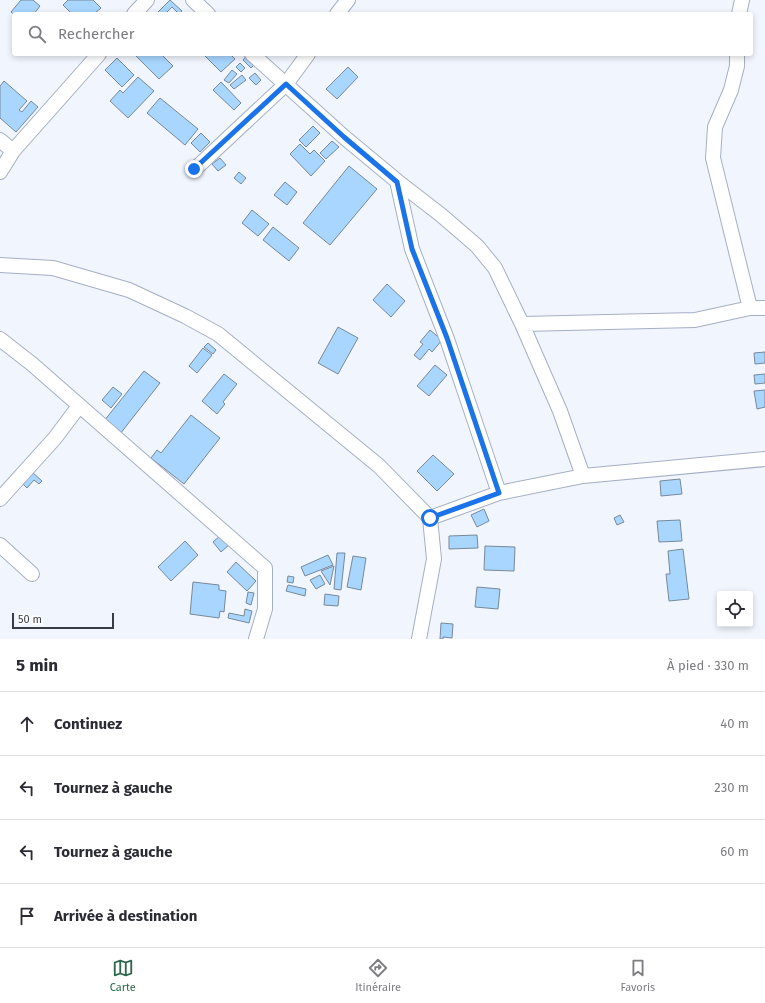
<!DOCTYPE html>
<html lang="fr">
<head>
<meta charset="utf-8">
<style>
	:root { --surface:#fff; --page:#f2f2f3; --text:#2b2b33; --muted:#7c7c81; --line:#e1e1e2; --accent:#2d654d }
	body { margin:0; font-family:"Fira Sans",sans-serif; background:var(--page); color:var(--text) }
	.controls { position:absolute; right:12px; bottom:12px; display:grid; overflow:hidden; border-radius:4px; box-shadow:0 2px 6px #0003 }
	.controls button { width:36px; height:36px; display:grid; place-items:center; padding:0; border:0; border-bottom:1px solid var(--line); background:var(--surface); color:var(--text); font:20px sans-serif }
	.scale { position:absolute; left:12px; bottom:10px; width:102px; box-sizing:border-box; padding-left:4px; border:2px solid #383c45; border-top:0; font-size:11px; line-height:14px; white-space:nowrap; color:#383c45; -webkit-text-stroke:3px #fff; paint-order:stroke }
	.stop { position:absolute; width:12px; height:12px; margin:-9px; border:3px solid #1a73e8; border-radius:50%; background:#fff }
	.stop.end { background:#1a73e8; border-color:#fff; box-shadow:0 1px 4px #0008 }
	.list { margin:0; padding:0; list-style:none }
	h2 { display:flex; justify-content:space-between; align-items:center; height:52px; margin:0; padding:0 16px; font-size:17px }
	h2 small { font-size:13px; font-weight:400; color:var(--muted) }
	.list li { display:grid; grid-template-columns:26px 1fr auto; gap:12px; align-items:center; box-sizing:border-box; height:64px; padding:0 16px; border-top:1px solid var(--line) }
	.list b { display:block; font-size:15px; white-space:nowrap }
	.list em { font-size:13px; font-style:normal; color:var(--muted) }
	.icon { flex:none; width:22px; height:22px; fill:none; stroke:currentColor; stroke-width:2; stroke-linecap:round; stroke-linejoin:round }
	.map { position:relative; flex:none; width:765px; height:639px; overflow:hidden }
	.search { position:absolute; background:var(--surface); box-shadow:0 2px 6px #0003; left:12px; right:12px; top:12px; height:44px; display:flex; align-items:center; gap:10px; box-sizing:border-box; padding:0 14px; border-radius:4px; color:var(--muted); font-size:15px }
	.sheet { height:308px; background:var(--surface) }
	nav { display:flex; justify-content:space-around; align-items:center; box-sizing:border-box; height:56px; border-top:1px solid var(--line); background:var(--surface); font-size:11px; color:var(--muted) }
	nav a { display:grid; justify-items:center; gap:2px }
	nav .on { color:var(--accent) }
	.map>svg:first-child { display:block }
	.building { fill:#a8d6fe; stroke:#778999 }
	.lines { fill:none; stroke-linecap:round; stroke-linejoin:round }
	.minor-casing { stroke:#a5afc4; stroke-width:16 }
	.minor { stroke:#fff; stroke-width:14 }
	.route { stroke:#1a73e8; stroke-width:5 }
</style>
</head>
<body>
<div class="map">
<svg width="765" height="639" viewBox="0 0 765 639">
	<rect width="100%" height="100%" fill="#f1f6fe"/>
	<path class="building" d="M21,0H33L40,6L34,14L14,15L11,12Z
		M68,0H93L101,8L94,14H72L63,5Z
		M170,0L182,11L179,14L172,7L165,14H158L157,13Z
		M134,54H161L173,66L159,79Z
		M203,54H230L235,59L221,72Z
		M248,54L257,62L251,68L243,60Z
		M117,58L134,75L122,87L105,70Z
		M240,63L245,68L241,72L236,67Z
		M348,67L358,77L337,99L326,89Z
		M232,70L237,74L229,83L224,80Z
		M255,73L261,80L256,85L249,78Z
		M242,75L246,80L234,89L230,85Z
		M138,77L154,91L128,118L110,101L120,90L123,93Z
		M4,81L27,101L19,110L22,112L31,101L38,107L16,132L0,118V86Z
		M221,82L241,103L234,110L213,90Z
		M160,98L198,129L185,145L147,113Z
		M313,126L320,133L306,147L299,140Z
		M201,133L210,142L200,152L191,143Z
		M332,141L339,147L326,159L320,153Z
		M300,144L310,154L314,150L325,161L311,176L290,154Z
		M220,158L226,165L218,171L212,164Z
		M349,166L377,189L330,245L303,223Z
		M239,172L246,178L241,184L234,178Z
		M285,182L297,192L287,205L274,195Z
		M252,210L269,224L258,236L242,223Z
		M273,227L299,248L289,261L263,240Z
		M387,284L405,301L391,317L373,300Z
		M338,327L358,338L338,374L318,363Z
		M430,330L442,340L432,352L429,349L420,360L414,355L423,344L420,342Z
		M208,343L216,350L213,354L204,347Z
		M203,348L212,355L197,373L189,366Z
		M765,352V363L755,364L754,353Z
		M435,365L447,375L429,396L417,386Z
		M144,371L160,383L120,434L104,421Z
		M224,374L237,384L223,402L225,404L217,414L202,401Z
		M765,374V383L755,384L754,375Z
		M113,387L122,394L111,408L102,400Z
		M765,390V407L757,409L754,391Z
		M191,415L220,438L184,484L151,458L157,450L161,453Z
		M433,455L454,474L437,491L417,471Z
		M32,472L42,481L39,484L34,480L27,488L22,483Z
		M680,479L682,494L661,496L660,481Z
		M484,509L489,521L477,527L471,515Z
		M620,515L624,522L617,525L614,518Z
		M680,520L682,541L659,542L657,521Z
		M221,535L229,545L221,552L213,542Z
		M477,535L478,548L449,549V536Z
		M185,541L198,555L171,581L158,567Z
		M485,546L515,547L514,571L484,570Z
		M683,549L689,599L669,601L666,574H670L668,551Z
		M337,553H345L341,590L334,589Z
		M328,555L333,565L305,576L301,567Z
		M353,556L366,558L361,590L347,587Z
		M236,562L256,581L247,591L227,572Z
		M334,566L330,585L321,571Z
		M320,575L325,584L316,589L310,580Z
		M288,576L294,577L293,583L287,582Z
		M193,582L219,585V590L226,591L224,612L220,611L219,618L190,614Z
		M288,585L306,589L305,596L286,591Z
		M477,587L500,589L498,609L475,607Z
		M248,592L254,593L251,605L246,603Z
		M325,594L339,596L338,606L324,605Z
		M245,609L252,611L249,623L228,618L229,613L244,616Z
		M441,623L453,624L452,638L443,637V639H440Z"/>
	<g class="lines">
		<g class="minor-casing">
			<path id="minor" d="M193,0L208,14
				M134,14L147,0
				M337,14L348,0
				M739,14L742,0
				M252,54L344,137L397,181L441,215L477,246L495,268L522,324L560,411L583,476
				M737,54V66L731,90L715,127L713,158L750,308
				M0,140L13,151
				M195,169L286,84L308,54
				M0,172L13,151L99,54
				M397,181L412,249L447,339L499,493
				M0,265L53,268L129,290L185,316L218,334L379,466L430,518L434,559L419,639
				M522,324L695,320L750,308H765
				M0,339L32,364L265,568V609L256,639
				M0,499L55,438L79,406
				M430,518L499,493L583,476L765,459
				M0,545L32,574"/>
		</g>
		<use href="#minor" class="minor"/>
	</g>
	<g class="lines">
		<path class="route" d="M194,169L286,84L344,137L397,182L412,249L447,338L499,493L430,518"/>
	</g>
</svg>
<div class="controls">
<button><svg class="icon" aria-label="locate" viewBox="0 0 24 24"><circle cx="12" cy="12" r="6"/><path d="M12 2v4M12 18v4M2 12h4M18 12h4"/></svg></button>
</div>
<div class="scale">50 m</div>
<div class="stop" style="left:430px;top:518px"></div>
<div class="stop end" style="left:194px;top:169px"></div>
<div class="search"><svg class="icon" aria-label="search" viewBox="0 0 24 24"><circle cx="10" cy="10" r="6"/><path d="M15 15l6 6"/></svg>Rechercher</div>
</div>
<section class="sheet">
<h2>5 min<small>À pied · 330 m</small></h2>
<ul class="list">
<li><svg class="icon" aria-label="ahead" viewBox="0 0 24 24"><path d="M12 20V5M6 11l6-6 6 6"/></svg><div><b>Continuez</b></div><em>40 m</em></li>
<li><svg class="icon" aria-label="left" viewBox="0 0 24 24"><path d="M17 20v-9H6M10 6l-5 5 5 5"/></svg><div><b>Tournez à gauche</b></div><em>230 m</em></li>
<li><svg class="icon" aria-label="left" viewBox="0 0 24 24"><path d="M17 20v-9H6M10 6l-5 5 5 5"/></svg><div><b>Tournez à gauche</b></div><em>60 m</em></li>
<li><svg class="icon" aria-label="arrive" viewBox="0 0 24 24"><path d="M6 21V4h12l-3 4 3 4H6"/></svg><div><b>Arrivée à destination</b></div></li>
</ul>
</section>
<nav>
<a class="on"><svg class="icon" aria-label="map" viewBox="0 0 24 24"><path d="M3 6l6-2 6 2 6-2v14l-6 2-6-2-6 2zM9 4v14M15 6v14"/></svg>Carte</a>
<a><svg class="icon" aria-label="directions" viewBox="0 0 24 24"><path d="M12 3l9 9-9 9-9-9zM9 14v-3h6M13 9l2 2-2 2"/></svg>Itinéraire</a>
<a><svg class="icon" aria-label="saved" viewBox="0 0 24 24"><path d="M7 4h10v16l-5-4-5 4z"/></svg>Favoris</a>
</nav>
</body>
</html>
